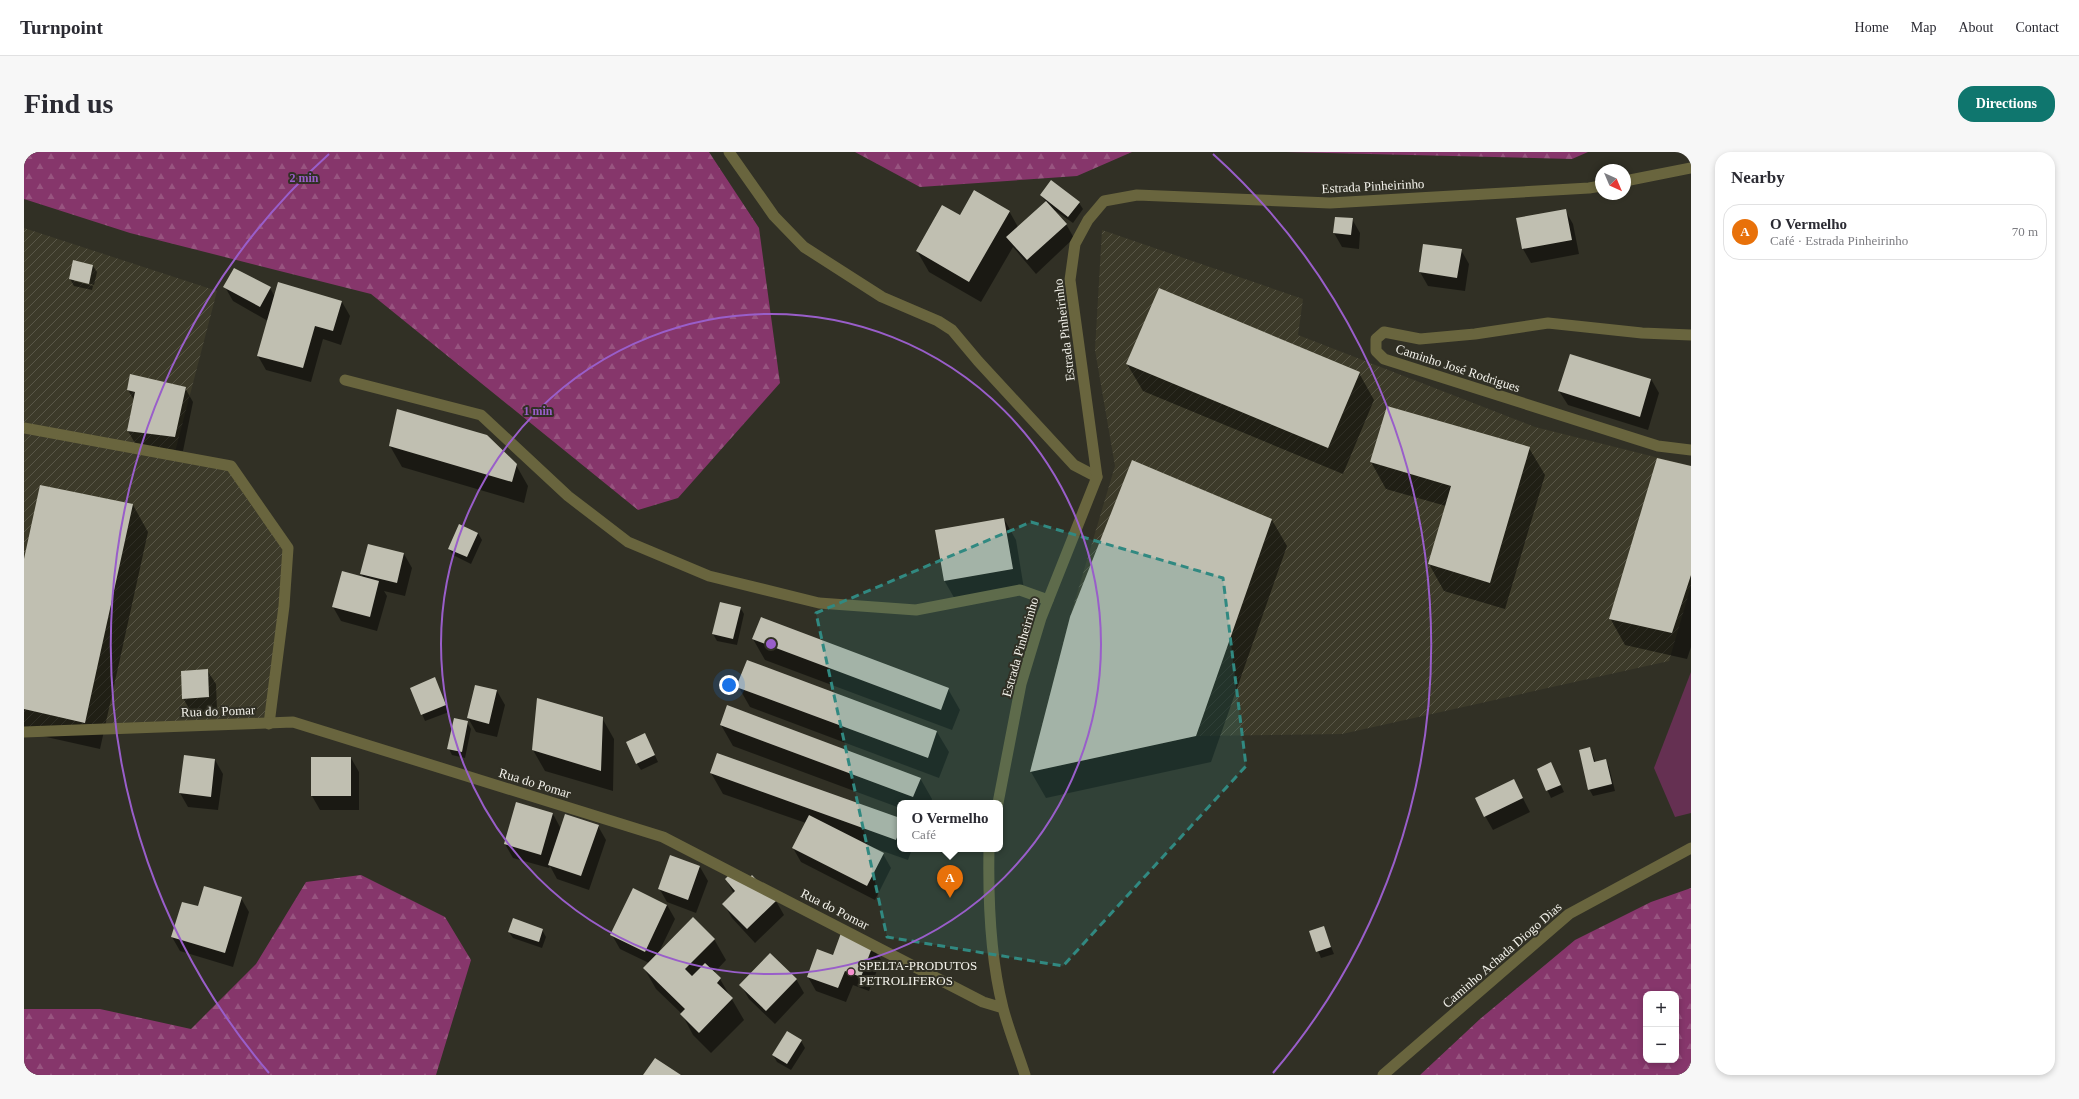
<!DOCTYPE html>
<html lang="en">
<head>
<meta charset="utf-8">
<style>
	:root { --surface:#fff; --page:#f7f7f7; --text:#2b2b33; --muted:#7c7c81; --line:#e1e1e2; --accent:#0f766e }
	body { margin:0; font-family:Georgia,serif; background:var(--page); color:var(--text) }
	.controls { position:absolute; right:12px; bottom:12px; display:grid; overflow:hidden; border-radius:8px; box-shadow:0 2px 6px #0003 }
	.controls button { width:36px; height:36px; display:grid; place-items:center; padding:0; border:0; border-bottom:1px solid var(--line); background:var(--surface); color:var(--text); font:20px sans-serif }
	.compass { position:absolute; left:1571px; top:12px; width:36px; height:36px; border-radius:50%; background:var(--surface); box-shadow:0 2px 6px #0003; rotate:136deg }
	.you { position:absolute; left:705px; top:533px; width:14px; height:14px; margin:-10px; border:3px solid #fff; border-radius:50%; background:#1a73e8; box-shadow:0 0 0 6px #1a73e833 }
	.badge { display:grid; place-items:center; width:26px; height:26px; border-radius:50%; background:var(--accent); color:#fff; font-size:13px; font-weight:700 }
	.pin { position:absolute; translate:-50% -33px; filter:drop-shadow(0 1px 2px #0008) }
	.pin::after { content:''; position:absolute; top:21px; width:14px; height:12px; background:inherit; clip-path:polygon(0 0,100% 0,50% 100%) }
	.popup { position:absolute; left:873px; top:648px; width:106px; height:52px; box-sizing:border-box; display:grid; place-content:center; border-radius:8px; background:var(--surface); filter:drop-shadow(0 1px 3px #0005); font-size:13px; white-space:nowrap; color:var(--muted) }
	.popup b { font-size:15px; color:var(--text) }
	.popup::after { content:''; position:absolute; left:50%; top:100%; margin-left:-8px; border:8px solid transparent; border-top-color:var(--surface) }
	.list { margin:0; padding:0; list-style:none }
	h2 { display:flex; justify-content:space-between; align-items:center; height:52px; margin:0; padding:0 16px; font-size:17px }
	h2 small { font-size:13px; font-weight:400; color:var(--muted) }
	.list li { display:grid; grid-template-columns:26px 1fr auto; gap:12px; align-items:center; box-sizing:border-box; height:56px; margin:0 8px 8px; padding:0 8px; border:1px solid var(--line); border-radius:16px }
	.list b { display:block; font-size:15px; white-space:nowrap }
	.list p { margin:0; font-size:13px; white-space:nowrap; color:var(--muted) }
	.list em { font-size:13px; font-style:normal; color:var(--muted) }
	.map { position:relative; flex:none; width:1667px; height:923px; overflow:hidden; border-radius:16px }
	header { display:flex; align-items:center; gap:24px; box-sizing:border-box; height:56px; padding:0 20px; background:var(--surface); border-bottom:1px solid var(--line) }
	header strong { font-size:19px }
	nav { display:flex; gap:22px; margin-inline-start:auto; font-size:14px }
	.intro { display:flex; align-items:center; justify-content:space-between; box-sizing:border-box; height:96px; padding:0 24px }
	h1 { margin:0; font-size:28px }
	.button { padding:10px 18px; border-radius:16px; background:var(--accent); color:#fff; font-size:14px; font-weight:700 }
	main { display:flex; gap:24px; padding:0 24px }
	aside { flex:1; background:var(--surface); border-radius:16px; box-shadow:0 2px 6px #0003 }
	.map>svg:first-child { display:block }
	.industrial { fill:url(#industrial-furrows) }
	.green { fill:#653052 }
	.forest { fill:url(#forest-firs); fill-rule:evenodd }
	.shadow { fill:#0007 }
	.building { fill:#c0bfb1 }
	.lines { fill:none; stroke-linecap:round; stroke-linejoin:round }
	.service { stroke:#69653e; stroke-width:11 }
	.minor { stroke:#69653e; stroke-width:11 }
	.marked { fill:#318981; fill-opacity:0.2; stroke:#318981; stroke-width:3; stroke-dasharray:8 5; stroke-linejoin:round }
	.ring { fill:none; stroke:#995eca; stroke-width:2 }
	.poi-dot { fill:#f690d0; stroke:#313025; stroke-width:1.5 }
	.labels { text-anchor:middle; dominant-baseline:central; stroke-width:4; stroke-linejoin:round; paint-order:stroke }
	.street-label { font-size:13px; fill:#f4f3ec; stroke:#313025 }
	.poi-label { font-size:13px; fill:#f4f3ec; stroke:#313025; text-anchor:start }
	.centre { fill:#995eca; stroke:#313025; stroke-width:2 }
	.ring-label { font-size:12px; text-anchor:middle; font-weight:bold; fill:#995eca; stroke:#313025; stroke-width:4; stroke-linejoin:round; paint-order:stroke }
</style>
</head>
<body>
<header>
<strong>Turnpoint</strong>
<nav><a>Home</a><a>Map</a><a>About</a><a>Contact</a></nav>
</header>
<div class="intro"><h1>Find us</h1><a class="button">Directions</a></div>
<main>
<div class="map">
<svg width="1667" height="923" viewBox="0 0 1667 923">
	<defs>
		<pattern id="industrial-furrows" width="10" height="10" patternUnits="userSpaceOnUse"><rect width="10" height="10" fill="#3c3a29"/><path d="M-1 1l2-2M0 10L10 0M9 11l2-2" fill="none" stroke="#595748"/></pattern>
		<pattern id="forest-firs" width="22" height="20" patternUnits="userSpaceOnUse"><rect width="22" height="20" fill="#86366b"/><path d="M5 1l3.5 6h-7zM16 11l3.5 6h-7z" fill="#985480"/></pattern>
	</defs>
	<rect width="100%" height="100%" fill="#313025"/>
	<path class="industrial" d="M0,76L193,139L150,304L207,314L264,396L245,572L0,580Z
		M1078,78L1279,147L1274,183L1511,275L1667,314V434L1645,509L1318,582L1172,584L1006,620L1046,465L1091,314L1071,198Z"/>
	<path class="green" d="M1667,520V661L1651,665L1630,616Z"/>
	<path class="forest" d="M0,0H685L735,76L756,231L654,346L614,358L347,142L106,81L0,47Z
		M831,0H1108L1053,24L896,35Z
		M1262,0H1564L1548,7Z
		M337,723L421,765L447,808L412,923H0V857H76L167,877L232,812L282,730Z
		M1667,736V923H1396L1456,867L1551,788L1627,750ZM1622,842H1652V908H1622Z"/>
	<path class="shadow" d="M1017,43L1055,51L1059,57L1049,71L1026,55L1042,72L1050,86L1012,122L989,95L957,150L905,120L893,99L936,64L985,59L994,75L1022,50Z
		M1541,58L1549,72L1555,102L1507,111L1499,97L1493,67Z
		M1328,67L1336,81L1335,97L1318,95L1310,81Z
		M1400,93L1437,98L1445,112L1441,139L1404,134L1396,120Z
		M69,114L73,120L70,133L50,127V129L69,134L68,138L50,134L46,127Z
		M201,135L246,136L251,145L318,150L326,164L317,193L299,187L287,230L242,218L234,204L244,169L209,149Z
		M1103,212L1335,221L1350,248L1319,322L1119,239Z
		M1627,227L1635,241L1624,278L1544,253L1535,239Z
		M161,236L169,250L159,299L112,293L104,279L110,248L104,238Z
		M366,294L492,313L504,334L500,351L378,315Z
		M1505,296L1521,323L1481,457L1420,439L1405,412L1422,354L1362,337L1347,310Z
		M1667,315V495L1663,507L1601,493L1586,466Z
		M109,353L124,380L76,597L0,580V411Z
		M980,367L992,388L1000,437L932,449L920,428Z
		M1248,368L1263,394L1187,610L1022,646L1007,620Z
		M454,381L458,388L447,412L429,403L425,397Z
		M380,402L388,416L381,444L360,439L363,444L353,479L317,469L309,455L340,426L337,422Z
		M716,455L720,462L713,493L693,489L689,482Z
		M729,487L924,537L936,558L928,578L741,508Z
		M723,509L913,580L925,600L915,626L726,555L714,534Z
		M183,518L192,532L193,559L167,560L159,546Z
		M411,527L425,560L401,569L398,562Z
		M473,539L481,553L473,585L452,580L444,566Z
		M578,566L590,587L589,639L521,619L509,598Z
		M443,570L447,577L441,606L428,603L425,597Z
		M697,573L896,626L908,647L907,651H876V656L709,594Z
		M621,582L634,610L617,618L613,612Z
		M1566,596L1572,611L1582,609L1585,615L1591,639L1569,644L1565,637Z
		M288,606H327L335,620V658H296L288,644Z
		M191,608L199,622L194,658L164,655L156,641Z
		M1527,612L1540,640L1527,646L1514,618Z
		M687,621L876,667V697H888L884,708L850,696L859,702L867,716L851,748L777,710L769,696L782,671L699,642Z
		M1490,629L1506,660L1469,678L1461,664Z
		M493,652L529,662L537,677L574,674L582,688L565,738L533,727L526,714L525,716L489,706L481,692Z
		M676,715L684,729L672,761L643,750L635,736Z
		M702,727L752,749L760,763L731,791L708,766L700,752L710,742Z
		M217,746L225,760L209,815L156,799L148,785L174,755Z
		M643,753L651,767L635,800L690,787L702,808L690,821L696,827L720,868L687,901L669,883L658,862L632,837L620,816L625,811L596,797L588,783Z
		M1299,775L1310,802L1297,806L1286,780Z
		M518,778L522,785L518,796L489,786L485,780Z
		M848,794L857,808L845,839L829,833L822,850L792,839L784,825L809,804Z
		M772,827L780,841L751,872L725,847L717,833Z
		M777,889L781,896L767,918L753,910L749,903Z"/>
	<path class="building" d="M1027,28L1056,50L1044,65L1016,43Z
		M950,38L986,59L945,130L892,99L918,53L936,63Z
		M1022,49L1043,72L1003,108L982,85Z
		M1542,57L1548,88L1498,97L1492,66Z
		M1311,65L1329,66L1327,83L1309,81Z
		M1399,92L1438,97L1433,126L1395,120Z
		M49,108L69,113L65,132L45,127Z
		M210,116L247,135L236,155L199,135Z
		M254,130L318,149L309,179L291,174L279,216L233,204Z
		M1135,136L1336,220L1304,296L1102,212Z
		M1546,202L1627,227L1616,265L1534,239Z
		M106,222L162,235L151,285L103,279L111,240L103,238Z
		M1363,254L1506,295L1466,431L1404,412L1427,334L1346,310Z
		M373,257L463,283L493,312L488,330L365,294Z
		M1633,306L1667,314V423L1648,481L1585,467Z
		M1108,308L1248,367L1172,584L1006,620L1046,465Z
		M16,333L109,352L61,571L0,557V407Z
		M980,366L989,417L920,429L911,378Z
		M435,372L454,381L443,405L424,397Z
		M344,392L380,401L373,431L336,422Z
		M318,419L355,429L346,465L308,455Z
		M696,450L717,455L709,487L688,482Z
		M737,465L925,536L917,558L728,487Z
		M723,508L913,579L904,606L712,535Z
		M184,517L185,545L158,547L157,519Z
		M411,525L422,553L397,563L386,536Z
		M451,533L473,538L465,572L443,566Z
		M513,546L579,565L577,619L508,598Z
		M703,553L897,626L889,645L696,573Z
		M430,566L444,569L438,600L423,597Z
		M621,581L631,603L612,612L602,590Z
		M1566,595L1570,610L1582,607L1588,632L1564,638L1555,598Z
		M693,601L876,666V677L872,688L686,621Z
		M160,603L191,607L187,645L155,641Z
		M287,605H327V644H287Z
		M1527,610L1537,633L1522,639L1513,617Z
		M1490,627L1499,646L1460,665L1451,646Z
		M492,650L529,661L517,703L480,692Z
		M541,662L575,673L557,724L524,713Z
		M785,663L860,701L843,734L768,696Z
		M646,703L676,714L664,748L634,737Z
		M711,717L722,729L728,723L752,749L723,777L698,752L711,739L701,727Z
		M180,734L218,745L201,801L147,785L158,750L174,754Z
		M609,736L643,753L621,800L586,783Z
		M669,765L691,787L661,817L668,824L681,811L697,826L693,831L709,846L675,881L656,862L661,857L619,816Z
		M489,766L519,777L515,790L484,780Z
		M1300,774L1307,795L1292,800L1285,779Z
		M817,781L849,793L837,825L821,819L814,836L783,825L793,797L809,803Z
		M746,801L773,827L742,859L715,833Z
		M763,879L778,888L763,912L748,903Z
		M631,906L657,923H619Z"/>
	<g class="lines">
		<path class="service" d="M705,0L750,64L780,95L858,145L914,169L928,178L954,209L1050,313L1073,325
			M1667,183L1618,181L1524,171L1451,182L1396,187L1360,180L1352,187V199L1360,207L1634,294L1667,298
			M321,228L457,263L544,344L604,390L685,424L795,451L892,458L996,438L1024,448
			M0,276L207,314L264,396L260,454L245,572"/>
		<path class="minor" d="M1601,29L1667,16
			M0,580L269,570L639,685L959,850L979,856
			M974,651L997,532L1017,466L1073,325L1046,128L1051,92L1064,68L1080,49L1113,43L1306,51L1565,36L1577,34
			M965,697C964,749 966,805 979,856C985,879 994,901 1001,923
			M1359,923L1545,762L1667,696"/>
	</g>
	<path class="marked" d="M1007,370L1199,426L1222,614L1039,814L863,785L792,461Z"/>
	<g class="ring">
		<circle cx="747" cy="492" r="330"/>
		<path d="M245 921A660 660 0 0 1 305 2M1189 2A660 660 0 0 1 1249 921"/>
	</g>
	<circle class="poi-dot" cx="827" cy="820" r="4"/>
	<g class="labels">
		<g class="street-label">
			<text transform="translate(1349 34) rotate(-3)">Estrada Pinheirinho</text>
			<text transform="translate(1040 178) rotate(-97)">Estrada Pinheirinho</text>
			<text transform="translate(1434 216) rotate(18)">Caminho José Rodrigues</text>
			<text transform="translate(996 495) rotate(-74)">Estrada Pinheirinho</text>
			<text transform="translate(194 559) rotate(-2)">Rua do Pomar</text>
			<text transform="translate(511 631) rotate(17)">Rua do Pomar</text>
			<text transform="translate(811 757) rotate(27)">Rua do Pomar</text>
			<text transform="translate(1478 803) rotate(-41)">Caminho Achada Diogo Dias</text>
		</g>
		<g class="poi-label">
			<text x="835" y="813">SPELTA-PRODUTOS<tspan x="835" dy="15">PETROLIFEROS</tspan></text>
		</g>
	</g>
	<circle cx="747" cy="492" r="6" class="centre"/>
	<g class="ring-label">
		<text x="280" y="30">2 min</text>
		<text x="514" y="263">1 min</text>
	</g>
</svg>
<div class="controls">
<button>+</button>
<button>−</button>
</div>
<svg class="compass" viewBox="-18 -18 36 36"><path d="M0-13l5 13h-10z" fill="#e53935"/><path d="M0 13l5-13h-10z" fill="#7c7c81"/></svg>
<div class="you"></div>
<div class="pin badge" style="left:926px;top:746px;background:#e8710a">A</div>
<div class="popup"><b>O Vermelho</b>Café</div>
</div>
<aside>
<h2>Nearby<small></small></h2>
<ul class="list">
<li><span class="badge" style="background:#e8710a">A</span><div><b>O Vermelho</b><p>Café · Estrada Pinheirinho</p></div><em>70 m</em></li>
</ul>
</aside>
</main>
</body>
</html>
